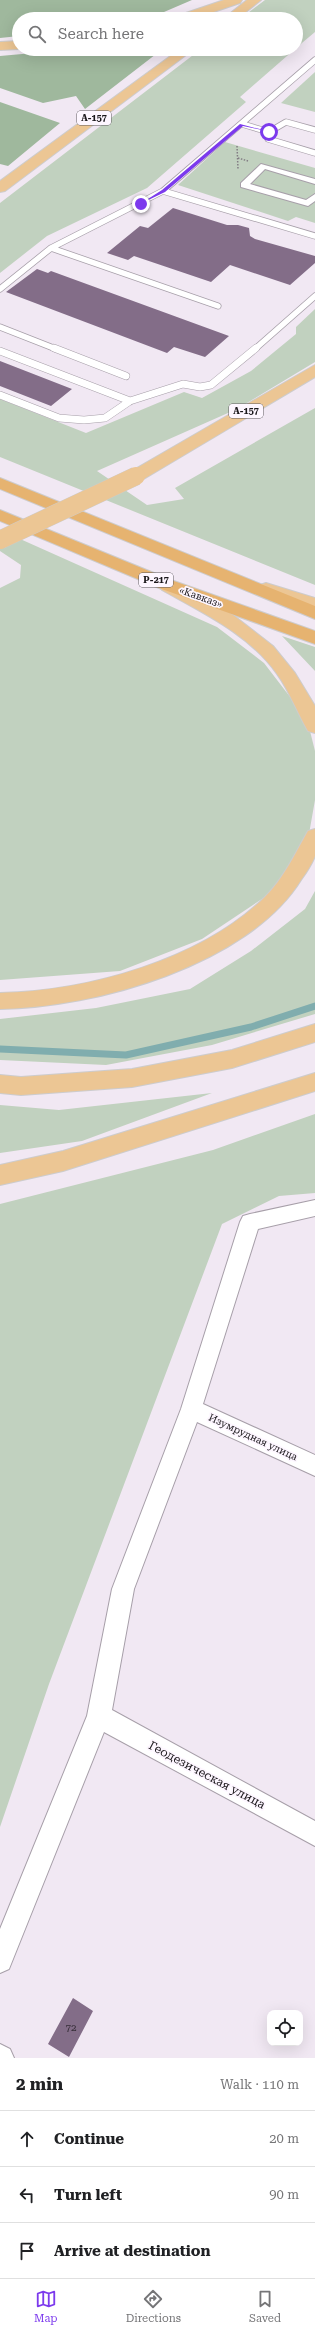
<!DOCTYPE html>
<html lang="en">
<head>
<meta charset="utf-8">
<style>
	:root { --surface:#fff; --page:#f2f2f2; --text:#202124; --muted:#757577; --line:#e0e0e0; --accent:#7c3aed }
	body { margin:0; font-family:"Roboto Serif",serif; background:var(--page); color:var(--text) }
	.controls { position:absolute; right:12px; bottom:12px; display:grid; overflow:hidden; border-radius:8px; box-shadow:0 4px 16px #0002 }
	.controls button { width:36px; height:36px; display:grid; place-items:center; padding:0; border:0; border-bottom:1px solid var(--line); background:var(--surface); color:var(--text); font:20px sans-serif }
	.stop { position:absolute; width:12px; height:12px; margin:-9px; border:3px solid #7c3aed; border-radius:50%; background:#fff }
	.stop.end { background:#7c3aed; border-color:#fff; box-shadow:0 1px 4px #0008 }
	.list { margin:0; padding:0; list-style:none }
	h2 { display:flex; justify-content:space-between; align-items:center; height:52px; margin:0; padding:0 16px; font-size:17px }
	h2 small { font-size:13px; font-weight:400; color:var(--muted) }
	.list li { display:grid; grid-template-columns:26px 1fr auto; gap:12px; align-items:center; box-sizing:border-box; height:56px; padding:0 16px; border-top:1px solid var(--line) }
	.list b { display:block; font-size:15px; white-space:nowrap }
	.list em { font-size:13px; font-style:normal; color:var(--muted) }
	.icon { flex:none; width:22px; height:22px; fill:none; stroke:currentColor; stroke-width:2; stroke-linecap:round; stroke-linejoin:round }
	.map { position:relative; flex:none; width:315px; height:2058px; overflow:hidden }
	.search { position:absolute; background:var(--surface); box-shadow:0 4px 16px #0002; left:12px; right:12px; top:12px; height:44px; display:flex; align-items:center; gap:10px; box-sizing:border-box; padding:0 14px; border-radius:22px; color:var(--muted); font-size:15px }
	.sheet { height:220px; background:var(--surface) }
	nav { display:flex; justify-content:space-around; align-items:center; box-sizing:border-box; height:56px; border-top:1px solid var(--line); background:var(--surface); font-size:11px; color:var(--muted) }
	nav a { display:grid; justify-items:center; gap:2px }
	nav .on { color:var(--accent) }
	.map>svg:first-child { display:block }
	.green { fill:#c1d1bf }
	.forest { fill:#9fb89d }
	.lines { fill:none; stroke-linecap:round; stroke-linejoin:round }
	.stream { stroke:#80adae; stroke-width:7 }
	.building { fill:#836d88 }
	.service-far1-casing { stroke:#a79fa9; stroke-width:7 }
	.service-casing { stroke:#a79fa9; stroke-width:8 }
	.pedestrian-casing { stroke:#a79fa9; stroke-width:2 }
	.minor-casing { stroke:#a79fa9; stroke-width:2 }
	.primary-casing { stroke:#cdcccd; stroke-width:2 }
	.trunk-casing { stroke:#cdcccd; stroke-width:2 }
	.path { stroke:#827c83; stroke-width:1.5; stroke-dasharray:1.5 1.5; stroke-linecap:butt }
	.service-far1 { stroke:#fff; stroke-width:5.5 }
	.service { stroke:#fff; stroke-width:7 }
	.pedestrian { fill:#fff; fill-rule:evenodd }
	.minor { fill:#fff; fill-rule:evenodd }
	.primary { fill:#ecc694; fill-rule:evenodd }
	.trunk { fill:#e6b370; fill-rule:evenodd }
	.primary-bridge-casing { stroke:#cdcccd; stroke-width:19; stroke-linecap:butt }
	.primary-bridge { stroke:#ecc694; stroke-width:18 }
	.route { fill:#7c3aed }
	.labels { text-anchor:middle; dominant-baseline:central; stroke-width:3.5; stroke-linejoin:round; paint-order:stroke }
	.shield { fill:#fdf6ff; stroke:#5e5a5f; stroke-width:1 }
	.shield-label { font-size:9px; font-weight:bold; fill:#1a171b }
	.street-label { font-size:10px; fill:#1a171b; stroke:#fdf6ff }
	.near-number-label { font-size:10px; fill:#342c36 }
	.near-street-label { font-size:12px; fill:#1a171b; stroke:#fdf6ff }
</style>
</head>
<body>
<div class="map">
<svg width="315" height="2058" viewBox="0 0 315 2058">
	<rect width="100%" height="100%" fill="#f1e8f3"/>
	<path class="green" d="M265,0H315V32L296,48V19H240Z
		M201,49H295L240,97L246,102L147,188L47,236L0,273V203Z
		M315,72V112L281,103Z
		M225,142L315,168V223L296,217L288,221L178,185Z
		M315,309V362L237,409L97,471L147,505L184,499L175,488L315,408V585L0,457V399L86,433L184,392L202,398L251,371L296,334V327Z
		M0,530L217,627L264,663L307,719L315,751V800L309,834L271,893L202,939L120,971L0,980V588L20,578L21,565L0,551Z
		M282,636L315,647V671Z
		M315,891V1014L212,1045L106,1065L0,1060V1019L96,1008L190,989L251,951L305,909Z
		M212,1093L82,1141L0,1153V1105L59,1110Z
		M315,1114V1193L279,1196L222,1224L49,1684L0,1827V1204L213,1150Z"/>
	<path class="forest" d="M0,0H192L164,12L136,19H19V36L0,38Z
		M78,49H159L160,51L85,109L76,96L43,103L0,88V56Z
		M0,102L60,123L8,166L0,164Z"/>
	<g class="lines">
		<path class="stream" d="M0,1049L126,1055L251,1027L315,1006"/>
	</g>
	<path class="building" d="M173,208L227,225H238L249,228L250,236L255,239L315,256V263L290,285L230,265L211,282L134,256L128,260L107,253L140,226L148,228Z
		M37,269L48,273L51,271L229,336L205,357L174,347L167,353L6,292Z
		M0,361L72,389L51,406L0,386Z
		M73,1998L93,2011L69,2057L48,2044Z"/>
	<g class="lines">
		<g class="service-far1-casing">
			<path id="service-far1" d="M242,124L269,132
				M315,130L286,122L269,132L268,139L315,153
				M163,191L315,236
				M51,248L218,306
				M0,289L51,248L163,191L315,60
				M0,327L56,349
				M255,349L315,296"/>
		</g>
		<g class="service-casing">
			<path id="service" d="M54,348L126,376
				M0,351L130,401
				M0,395L59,418L84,420L105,418L130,401L183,384L200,387L211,385L256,348"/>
		</g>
		<g class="pedestrian-casing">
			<path id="pedestrian" d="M261,164L315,179V184L265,169L250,184L306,200L315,194V201L308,206L241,187V183Z"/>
		</g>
		<g class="minor-casing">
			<path id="minor" d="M315,1200V1216L258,1229L203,1404L315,1455V1476L197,1422L134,1589L112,1710L315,1821V1846L104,1732L9,1969L0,1973V1929L87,1716L112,1589L181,1409L240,1222L243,1216L250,1214Z
				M0,2044L10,2049L14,2058H0Z"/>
		</g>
		<g class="primary-casing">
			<path id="primary" d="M224,0H242L240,3L193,19H175L177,16Z
				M247,0H261L237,19H223Z
				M19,41V49L0,50V42Z
				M180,49H194L5,191L0,192V181Z
				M315,365V377L142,480H130L128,476L130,472Z
				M168,580L233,615L273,646L295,673L315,706V733L308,731C297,712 290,692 277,674C250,635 203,613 162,590L159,586L162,582Z
				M266,583L315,598V610L260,593L257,589L260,585Z
				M315,829C315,837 315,848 315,856C312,864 306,873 301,880C248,965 95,1008 0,1009V993C88,991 201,960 265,897C284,878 295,854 308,831Z
				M315,1024V1042L232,1068L132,1087L21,1095L0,1093V1075L21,1077L132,1069L232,1050Z
				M315,1073V1091L63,1171L0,1185V1165L63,1151Z"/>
		</g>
		<g class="trunk-casing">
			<path id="trunk" d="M0,478L315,606V619L0,489Z
				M0,510L171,580L315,631V644L159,588L0,521Z"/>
		</g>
		<path class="path" d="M237,146L238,169
			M238,158L248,161"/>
		<use href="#service-far1" class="service-far1"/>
		<use href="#service" class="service"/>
		<use href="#pedestrian" class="pedestrian"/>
		<use href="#minor" class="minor"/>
		<use href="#primary" class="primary"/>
		<use href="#trunk" class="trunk"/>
		<g class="primary-bridge-casing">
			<path id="primary-bridge" d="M0,540L136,476"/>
		</g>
		<use href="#primary-bridge" class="primary-bridge"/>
	</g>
	<path class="route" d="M240,124L271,132L243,126L165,192L140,204L162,190Z"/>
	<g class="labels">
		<g class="shield">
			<rect x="77" y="111" width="34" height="14" rx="3"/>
			<rect x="229" y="404" width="34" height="14" rx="3"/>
			<rect x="139" y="573" width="34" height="14" rx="3"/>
		</g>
		<g class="shield-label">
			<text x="94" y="118">А-157</text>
			<text x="246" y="411">А-157</text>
			<text x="156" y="580">Р-217</text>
		</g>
		<g class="street-label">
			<text transform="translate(201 597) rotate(20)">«Кавказ»</text>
			<text transform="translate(253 1437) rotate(25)">Изумрудная улица</text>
		</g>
		<g class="near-number-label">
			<text x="71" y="2027">72</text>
		</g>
		<g class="near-street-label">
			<text transform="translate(207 1775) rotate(28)">Геодезическая улица</text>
		</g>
	</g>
</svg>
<div class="controls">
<button><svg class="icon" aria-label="locate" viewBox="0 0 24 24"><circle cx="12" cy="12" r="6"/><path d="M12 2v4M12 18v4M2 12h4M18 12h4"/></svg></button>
</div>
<div class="stop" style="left:269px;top:132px"></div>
<div class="stop end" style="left:141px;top:204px"></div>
<div class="search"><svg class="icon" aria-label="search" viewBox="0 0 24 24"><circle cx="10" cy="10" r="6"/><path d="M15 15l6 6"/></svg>Search here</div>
</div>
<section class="sheet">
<h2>2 min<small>Walk · 110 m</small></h2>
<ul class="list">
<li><svg class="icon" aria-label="ahead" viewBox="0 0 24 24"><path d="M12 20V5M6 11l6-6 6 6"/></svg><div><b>Continue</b></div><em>20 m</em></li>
<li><svg class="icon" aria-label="left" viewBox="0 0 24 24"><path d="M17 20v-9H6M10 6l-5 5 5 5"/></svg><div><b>Turn left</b></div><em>90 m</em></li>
<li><svg class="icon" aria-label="arrive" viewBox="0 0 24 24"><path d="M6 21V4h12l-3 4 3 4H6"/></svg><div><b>Arrive at destination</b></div></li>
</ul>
</section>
<nav>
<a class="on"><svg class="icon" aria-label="map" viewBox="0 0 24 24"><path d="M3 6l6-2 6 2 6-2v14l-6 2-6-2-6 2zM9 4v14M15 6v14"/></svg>Map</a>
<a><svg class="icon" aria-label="directions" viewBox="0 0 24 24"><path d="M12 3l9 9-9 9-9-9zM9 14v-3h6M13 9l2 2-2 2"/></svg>Directions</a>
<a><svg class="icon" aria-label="saved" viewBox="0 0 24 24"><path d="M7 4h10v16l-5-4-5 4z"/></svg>Saved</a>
</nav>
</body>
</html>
